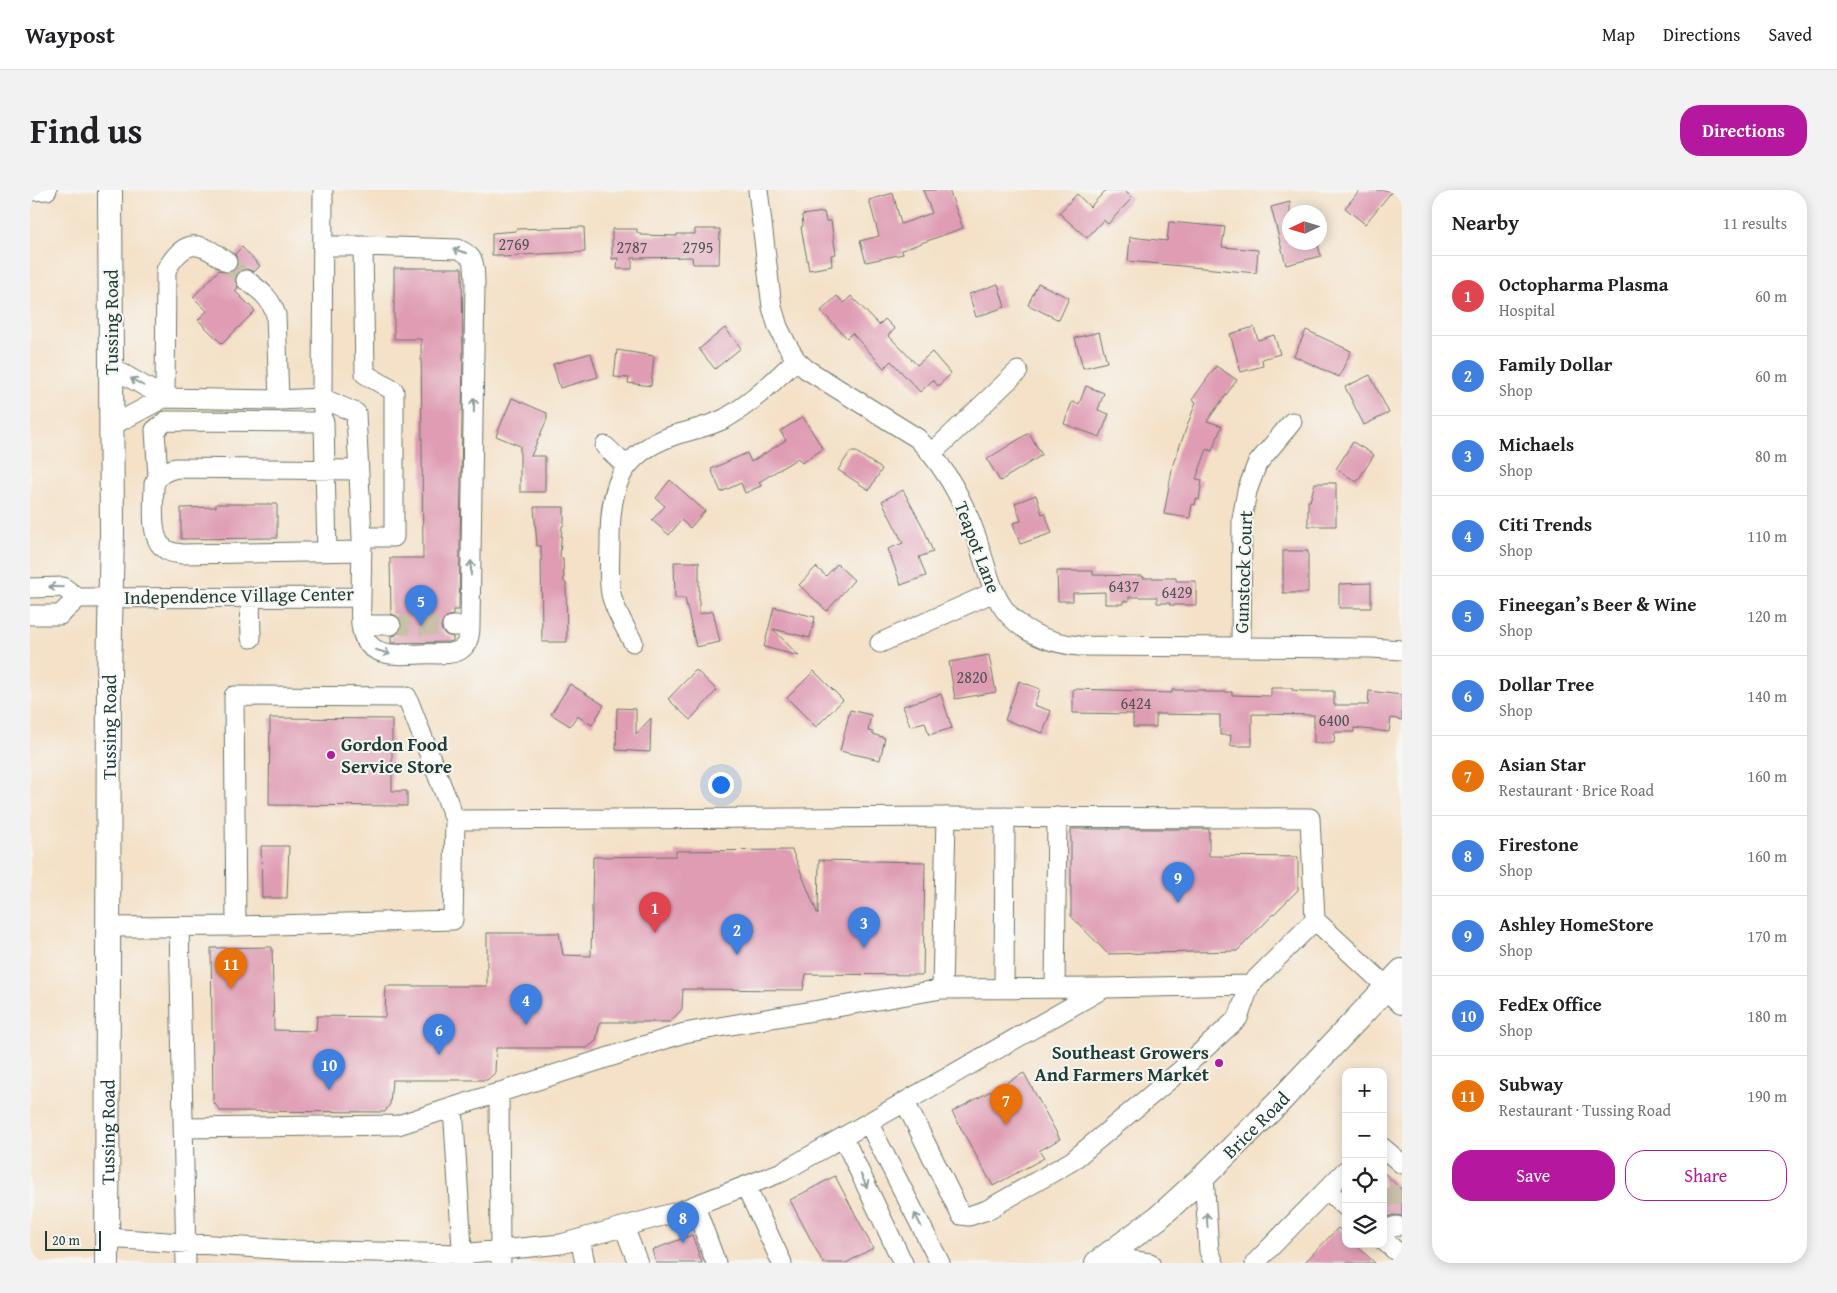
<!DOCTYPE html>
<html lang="en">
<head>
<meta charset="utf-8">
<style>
	:root { --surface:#fff; --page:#f2f2f2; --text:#202124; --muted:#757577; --line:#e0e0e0; --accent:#b5179e }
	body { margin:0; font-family:"Gentium Book Plus",serif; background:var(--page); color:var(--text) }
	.controls { position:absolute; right:15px; bottom:15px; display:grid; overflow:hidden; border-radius:10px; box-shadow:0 2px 12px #0003 }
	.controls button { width:45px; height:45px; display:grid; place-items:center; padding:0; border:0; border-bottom:1px solid var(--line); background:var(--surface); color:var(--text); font:25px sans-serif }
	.compass { position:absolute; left:1252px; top:15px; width:45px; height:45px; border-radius:50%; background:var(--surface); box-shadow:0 2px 12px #0003; rotate:266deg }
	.scale { position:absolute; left:15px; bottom:12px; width:56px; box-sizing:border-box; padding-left:5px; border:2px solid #1f3d34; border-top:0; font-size:14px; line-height:18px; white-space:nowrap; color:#1f3d34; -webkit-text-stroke:4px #f6f6f2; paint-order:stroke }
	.you { position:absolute; left:690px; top:594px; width:18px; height:18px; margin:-12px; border:4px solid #fff; border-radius:50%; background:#1a73e8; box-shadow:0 0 0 8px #1a73e833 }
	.badge { display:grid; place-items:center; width:32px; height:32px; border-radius:50%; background:var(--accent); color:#fff; font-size:16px; font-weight:700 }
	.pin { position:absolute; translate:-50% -41px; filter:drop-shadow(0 1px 2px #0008) }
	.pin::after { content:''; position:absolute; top:26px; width:18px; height:15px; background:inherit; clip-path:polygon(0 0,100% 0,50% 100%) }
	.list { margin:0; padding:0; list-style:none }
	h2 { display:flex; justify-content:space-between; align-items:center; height:65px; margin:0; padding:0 20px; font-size:21px }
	h2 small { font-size:16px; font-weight:400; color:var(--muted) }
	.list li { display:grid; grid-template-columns:32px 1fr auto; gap:15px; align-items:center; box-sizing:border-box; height:80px; padding:0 20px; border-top:1px solid var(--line) }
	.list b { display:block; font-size:19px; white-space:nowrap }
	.list p { margin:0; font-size:16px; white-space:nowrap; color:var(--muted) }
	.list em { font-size:16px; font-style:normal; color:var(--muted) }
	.actions { display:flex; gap:10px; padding:15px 20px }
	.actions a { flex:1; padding:11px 0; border:1px solid var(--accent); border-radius:20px; text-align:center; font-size:18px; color:var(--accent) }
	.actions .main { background:var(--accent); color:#fff }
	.icon { flex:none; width:28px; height:28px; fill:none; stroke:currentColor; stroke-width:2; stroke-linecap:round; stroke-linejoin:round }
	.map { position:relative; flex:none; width:1372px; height:1073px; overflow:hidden; border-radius:20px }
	header { display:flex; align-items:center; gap:30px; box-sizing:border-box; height:70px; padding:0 25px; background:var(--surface); border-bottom:1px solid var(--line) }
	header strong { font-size:24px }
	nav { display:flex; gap:28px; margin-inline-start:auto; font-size:18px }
	.intro { display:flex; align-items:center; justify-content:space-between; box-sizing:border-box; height:120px; padding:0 30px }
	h1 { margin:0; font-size:35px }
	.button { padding:12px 22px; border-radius:20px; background:var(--accent); color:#fff; font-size:18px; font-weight:700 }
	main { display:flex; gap:30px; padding:0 30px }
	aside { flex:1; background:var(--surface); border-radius:20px; box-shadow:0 2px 12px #0003 }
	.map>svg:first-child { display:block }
	.building { fill:#df9cb3 }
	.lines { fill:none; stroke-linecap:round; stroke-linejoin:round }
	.minor-tunnel { stroke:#c9c0aa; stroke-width:19; stroke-dasharray:19 9; stroke-linecap:butt }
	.minor-casing { stroke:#6a7667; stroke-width:21 }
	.major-casing { stroke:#6a7667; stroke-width:26 }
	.minor { stroke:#fff; stroke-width:19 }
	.major { stroke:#fff; stroke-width:24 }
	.oneway { stroke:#8f9e9a }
	.poi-dot { fill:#b5179e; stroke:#f6f6f2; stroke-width:2 }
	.labels { text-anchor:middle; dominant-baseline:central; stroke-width:4; stroke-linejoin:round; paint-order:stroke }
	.number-label { font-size:16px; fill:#4f5554 }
	.street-label { font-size:19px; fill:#1f3d34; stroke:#f6f6f2 }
	.poi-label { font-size:19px; font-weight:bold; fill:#1f3d34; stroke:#f6f6f2; text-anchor:start }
</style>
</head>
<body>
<header>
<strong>Waypost</strong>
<nav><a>Map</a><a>Directions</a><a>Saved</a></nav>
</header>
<div class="intro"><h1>Find us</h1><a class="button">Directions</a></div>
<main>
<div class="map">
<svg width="1372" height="1073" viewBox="0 0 1372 1073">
	<rect width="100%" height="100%" fill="#f6f6f2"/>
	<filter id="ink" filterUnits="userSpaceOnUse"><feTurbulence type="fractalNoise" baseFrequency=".02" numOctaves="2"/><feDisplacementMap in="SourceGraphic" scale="10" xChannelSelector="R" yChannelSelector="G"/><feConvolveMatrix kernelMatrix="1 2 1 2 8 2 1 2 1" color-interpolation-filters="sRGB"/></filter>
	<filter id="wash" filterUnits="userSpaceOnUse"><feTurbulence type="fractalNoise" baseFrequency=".0096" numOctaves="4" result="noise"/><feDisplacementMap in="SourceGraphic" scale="20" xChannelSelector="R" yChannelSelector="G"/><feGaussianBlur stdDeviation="1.12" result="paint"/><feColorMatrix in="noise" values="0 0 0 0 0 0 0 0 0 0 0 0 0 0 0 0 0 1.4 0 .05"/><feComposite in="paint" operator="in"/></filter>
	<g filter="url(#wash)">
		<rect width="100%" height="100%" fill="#f4e1c7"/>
		<g id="blocks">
			<path class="building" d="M893,0H919L933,38L872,60L873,64L836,72L830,51L849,46L839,10L863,3L871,34L902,23Z
				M1076,0H1094L1102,8L1078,34L1073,30L1057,48L1029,23L1047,4L1060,17Z
				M1330,0H1363L1335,34L1315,18Z
				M1260,12V52H1287L1291,66L1256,75L1241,17Z
				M794,22L796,31H801L806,64L801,65L802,76L779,80L771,37L773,36L772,25Z
				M1139,32L1195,37L1192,57L1228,60L1226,83L1098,71L1100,47L1137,51Z
				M554,37L555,62L489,65V66L473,67V65H462V43L486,41V39Z
				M582,39H607V43H610V45L647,46V44H665V39H690L689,74H663L662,67L602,68V79H587L588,68L582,69Z
				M212,57L230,76L224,82L217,79L207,83L205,89L208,98L205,101L225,121L192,154L168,130L177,121L163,107L189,80L196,83L206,79L208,73L205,64Z
				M364,78H432L433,167L429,420H423V425L416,427L411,436L412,441L416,445L423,447V451L419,452L361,453V446L366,445L370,441L372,435L367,426L361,424L360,368H393L391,149H364Z
				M1008,93L1039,108L1029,130L998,115Z
				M968,94L975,117L946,127L939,104Z
				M807,106L814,113L821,106L849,135L855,129L865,139L858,145L887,175L902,162L921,184L908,196L903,190L890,202L861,171L854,178L822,143L817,148L791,121Z
				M1224,137L1228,150L1244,145L1250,164L1232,169L1233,176L1211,182L1200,144Z
				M695,138L711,158L685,179L669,159Z
				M1276,140L1321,161L1309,187L1264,166Z
				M1069,142L1077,172L1053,178L1045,148Z
				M587,160L624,166L621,196L598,193L599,188L584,187Z
				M561,163L568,187L530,198L523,174Z
				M1186,176L1207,190L1177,231L1192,236L1182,261L1177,259L1166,289L1172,290L1169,310L1166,309L1165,315L1162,314L1160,328L1134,324L1143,274L1166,212L1162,210Z
				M1340,185L1359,223L1334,235L1315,197Z
				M1056,196L1074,203L1068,220L1079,224L1070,247L1034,234L1042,212L1049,214Z
				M482,208L517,223V229L501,266H515V302H490V256L466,246Z
				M773,227L793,259L772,273L768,268L729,292L731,296L715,303L711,293L691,302L681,279L717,263L721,272L756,250L750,241Z
				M999,243L1012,265L970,291L957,269Z
				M1323,252L1344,265L1327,292L1306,279Z
				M820,262H826L852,279L839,300L808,280Z
				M640,290L675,321L660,338L651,330L639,345L622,330L635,316L626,308Z
				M1285,293H1306V336H1278V311H1280Z
				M873,300L894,339L903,362L889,367L896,386L871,395L858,359L873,353L852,311Z
				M1006,305L1012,324L1015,323L1022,343L990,354L983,333L991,331L985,313Z
				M186,314H247V348L151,349V318L186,317Z
				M504,317H534V335L532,336L530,368H533L534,392L536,393L537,452H512L511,356H507Z
				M1253,361H1278V403H1253Z
				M644,372H669V424L683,421L690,452L666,457L655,408H645Z
				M807,374L824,390L797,421L769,395L786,377L796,386Z
				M1027,381H1063V385L1113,386V388H1146V391H1166V415H1139L1140,413H1127V407H1099V411H1093V414H1075V402L1043,403V411H1028Z
				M1341,393V418H1309V394Z
				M744,417L785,427L780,448L743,439L769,466L734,457Z
				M959,465L966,502L925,509L919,472Z
				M666,480L687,500L660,530L638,509Z
				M784,481L813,510L786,537L757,508Z
				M989,491L1010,499L1004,515L1021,521L1013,543L975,530Z
				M540,494L574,515L562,535L547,526L540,536L521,524Z
				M1241,498H1262V500L1273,501H1304V515H1338L1339,501L1372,505V530L1361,528L1359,542L1324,538V542H1305L1304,553H1284V525L1222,524V556H1200L1201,545H1190V525L1126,524V537H1103V524L1043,523V499L1113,501V502L1142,503V500H1174V502H1202V505L1241,506Z
				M911,504L922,538L899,545L895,532L880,536L873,516Z
				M587,518L606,519V544L621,528L620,562L586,560Z
				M820,520L841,525L838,541L843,542L842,544L855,548L850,570L810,561Z
				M240,528L362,529V601H377V616L239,615Z
				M1041,639H1179V666L1268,667V700L1207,761L1078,764L1041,726Z
				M231,656H259L257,708H232Z
				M762,660L788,725L789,670L895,672L893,785L776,784L773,800L653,799L652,819L640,832H570L566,851L557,858H466L465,883L457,890H362L360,914L355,922L190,921L183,911L181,758L242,757L244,840L286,841L287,826L355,827L356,796H457V743H529L533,765L561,766L563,667L646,666V661Z
				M994,883L1030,949L1009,961L1014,968L963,996L922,922Z
				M1353,982L1372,1000V1026L1364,1025L1358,1027L1353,1023Z
				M805,986L843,1058L816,1073H793L760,1010Z
				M1308,1038L1316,1045V1054H1325L1345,1073H1274Z
				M662,1045L672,1073H626L622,1060Z"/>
		</g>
	</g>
	<g filter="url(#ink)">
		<use href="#blocks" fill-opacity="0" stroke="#6a7667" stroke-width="1"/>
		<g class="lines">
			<path class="minor-tunnel" d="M197,72L216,90
				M361,435L422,436
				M1353,1009L1372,1003"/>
			<g class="minor-casing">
				<path id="minor" d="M728,0L742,117L748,137L756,153L766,170L776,179L887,248C914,275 933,310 946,346C952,364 957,383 964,401C979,437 1012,452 1049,456L1341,458L1372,460
					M0,1L17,0
					M293,56H333L335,184L364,201V347H332
					M216,90C231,101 240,107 246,125L249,210
					M81,177L123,201L131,208L249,210L292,208L293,221
					M135,208L136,80C156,47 169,51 197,72
					M81,236L130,210L131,208
					M575,256L596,276
					M902,263L988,181
					M327,280L146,278C135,281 129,284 124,294C124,311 119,348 134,358C139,363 146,363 152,364L332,361
					M128,287L125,240L136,231L294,232L297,362
					M0,398L33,397L48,408L331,407L332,347L326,223L292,208L293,0
					M220,407L221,448
					M331,407C331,416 330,425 331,434C334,469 366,465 391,464C402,463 420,466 430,460C438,455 440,444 440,436L445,92C444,74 446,67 428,59L333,56
					M0,425H30L48,408
					M331,435H361
					M422,436H440
					M603,452C595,437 585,421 581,404C578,387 580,368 580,351C580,298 589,265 642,246C659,240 680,237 696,228C723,212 744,191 766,170
					M850,453L964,402
					M1211,457L1212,329L1217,301L1227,274L1262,232
					M149,736L156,1073
					M206,736L423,730L425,630
					M78,737L206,736L204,506L377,507L425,630L916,627L1280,628L1285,730L1357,797
					M974,798L975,627
					M1025,798L1027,627
					M912,799L916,627
					M469,902L470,1060L471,1072
					M875,912L931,1025L939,1026L957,1020L1042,971L1150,881L1208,828L1220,795
					M423,917L433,1073
					M839,934L910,1073
					M153,938L368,935L654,843L912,799L1073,798
					M813,947L873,1073
					M1353,958L1372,974
					M1174,986L1179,1061L1184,1073
					M716,997L752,1073
					M1297,1000L1316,1017
					M665,1016L686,1073
					M594,1037L608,1073
					M1353,1040L1367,1036
					M77,1048L259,1060L431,1064L531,1054L650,1021L752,982L1074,798L1220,795L1285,730
					M550,1049L555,1073
					M1353,1050L1372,1066
					M1076,1067L1120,1073
					M1225,1073L1316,980"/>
			</g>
			<g class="major-casing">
				<g id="major">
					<path d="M1357,797L1372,812"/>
					<path id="s1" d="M77,1073L79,486L82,342L80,0"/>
					<path id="s2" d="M1067,1073L1129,1027L1174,986L1248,913L1372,781"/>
				</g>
			</g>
			<use href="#minor" class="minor"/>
			<use href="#major" class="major"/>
		</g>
		<defs><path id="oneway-shaft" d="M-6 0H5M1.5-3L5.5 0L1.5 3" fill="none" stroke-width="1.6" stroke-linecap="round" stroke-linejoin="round" transform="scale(1.25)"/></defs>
		<g class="oneway">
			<use href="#oneway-shaft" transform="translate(430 61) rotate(-163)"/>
			<use href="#oneway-shaft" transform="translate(107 192) rotate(-150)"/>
			<use href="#oneway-shaft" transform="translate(444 215) rotate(-89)"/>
			<use href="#oneway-shaft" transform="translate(441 378) rotate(-89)"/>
			<use href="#oneway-shaft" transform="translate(26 397) rotate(-178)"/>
			<use href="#oneway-shaft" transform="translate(353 462) rotate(17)"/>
			<use href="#oneway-shaft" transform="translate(834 991) rotate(64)"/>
			<use href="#oneway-shaft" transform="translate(888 1030) rotate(-117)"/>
			<use href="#oneway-shaft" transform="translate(1177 1030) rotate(-94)"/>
		</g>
	</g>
	<g class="poi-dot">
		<circle cx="301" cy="565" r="5"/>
		<circle cx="1189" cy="873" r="5"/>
	</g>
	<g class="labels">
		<g class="number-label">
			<text x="484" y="54">2769</text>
			<text x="602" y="57">2787</text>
			<text x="668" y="57">2795</text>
			<text x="1094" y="396">6437</text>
			<text x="1147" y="402">6429</text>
			<text x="942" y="487">2820</text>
			<text x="1106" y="513">6424</text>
			<text x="1304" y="530">6400</text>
		</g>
		<g class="street-label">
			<text transform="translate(81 132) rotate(-90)">Tussing Road</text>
			<text transform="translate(948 357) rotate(69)">Teapot Lane</text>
			<text transform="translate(1213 382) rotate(-88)">Gunstock Court</text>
			<text transform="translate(209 405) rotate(-1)">Independence Village Center</text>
			<text stroke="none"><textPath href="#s1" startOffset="536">Tussing Road</textPath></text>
			<text stroke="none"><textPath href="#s2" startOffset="211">Brice Road</textPath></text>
			<text stroke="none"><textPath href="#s1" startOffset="131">Tussing Road</textPath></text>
		</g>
		<g class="poi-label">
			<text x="311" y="554">Gordon Food<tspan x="311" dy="22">Service Store</tspan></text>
			<text x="1179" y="862" text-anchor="end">Southeast Growers<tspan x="1179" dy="22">And Farmers Market</tspan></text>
		</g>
	</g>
</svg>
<div class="controls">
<button>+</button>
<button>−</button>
<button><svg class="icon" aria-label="locate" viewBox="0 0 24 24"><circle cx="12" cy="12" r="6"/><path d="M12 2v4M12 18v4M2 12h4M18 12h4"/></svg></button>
<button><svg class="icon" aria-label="layers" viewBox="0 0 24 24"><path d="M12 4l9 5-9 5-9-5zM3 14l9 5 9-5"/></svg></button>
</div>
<svg class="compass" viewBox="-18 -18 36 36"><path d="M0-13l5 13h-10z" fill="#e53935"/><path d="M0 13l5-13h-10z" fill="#757577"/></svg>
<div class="scale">20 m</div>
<div class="you"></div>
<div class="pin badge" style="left:625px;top:743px;background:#e0444e">1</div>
<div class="pin badge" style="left:707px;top:765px;background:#3f7fe0">2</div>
<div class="pin badge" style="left:834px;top:758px;background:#3f7fe0">3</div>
<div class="pin badge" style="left:496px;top:835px;background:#3f7fe0">4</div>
<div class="pin badge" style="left:391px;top:436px;background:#3f7fe0">5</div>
<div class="pin badge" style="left:409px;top:865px;background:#3f7fe0">6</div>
<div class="pin badge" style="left:976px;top:935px;background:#e8710a">7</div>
<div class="pin badge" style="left:653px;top:1053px;background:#3f7fe0">8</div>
<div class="pin badge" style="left:1148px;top:713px;background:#3f7fe0">9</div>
<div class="pin badge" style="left:299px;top:900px;background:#3f7fe0">10</div>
<div class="pin badge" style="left:201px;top:799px;background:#e8710a">11</div>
</div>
<aside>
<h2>Nearby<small>11 results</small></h2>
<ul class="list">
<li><span class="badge" style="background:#e0444e">1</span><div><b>Octopharma Plasma</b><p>Hospital</p></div><em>60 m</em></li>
<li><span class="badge" style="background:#3f7fe0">2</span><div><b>Family Dollar</b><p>Shop</p></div><em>60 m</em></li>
<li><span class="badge" style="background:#3f7fe0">3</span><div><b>Michaels</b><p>Shop</p></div><em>80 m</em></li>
<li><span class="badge" style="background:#3f7fe0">4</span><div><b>Citi Trends</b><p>Shop</p></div><em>110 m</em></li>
<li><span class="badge" style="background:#3f7fe0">5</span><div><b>Fineegan’s Beer &amp; Wine</b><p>Shop</p></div><em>120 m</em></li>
<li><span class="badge" style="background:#3f7fe0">6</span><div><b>Dollar Tree</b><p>Shop</p></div><em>140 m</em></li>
<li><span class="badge" style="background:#e8710a">7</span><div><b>Asian Star</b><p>Restaurant · Brice Road</p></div><em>160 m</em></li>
<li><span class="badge" style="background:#3f7fe0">8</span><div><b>Firestone</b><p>Shop</p></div><em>160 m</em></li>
<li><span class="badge" style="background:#3f7fe0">9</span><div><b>Ashley HomeStore</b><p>Shop</p></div><em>170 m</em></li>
<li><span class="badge" style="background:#3f7fe0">10</span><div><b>FedEx Office</b><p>Shop</p></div><em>180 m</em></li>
<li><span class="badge" style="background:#e8710a">11</span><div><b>Subway</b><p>Restaurant · Tussing Road</p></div><em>190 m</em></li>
</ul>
<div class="actions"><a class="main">Save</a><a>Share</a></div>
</aside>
</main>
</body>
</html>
